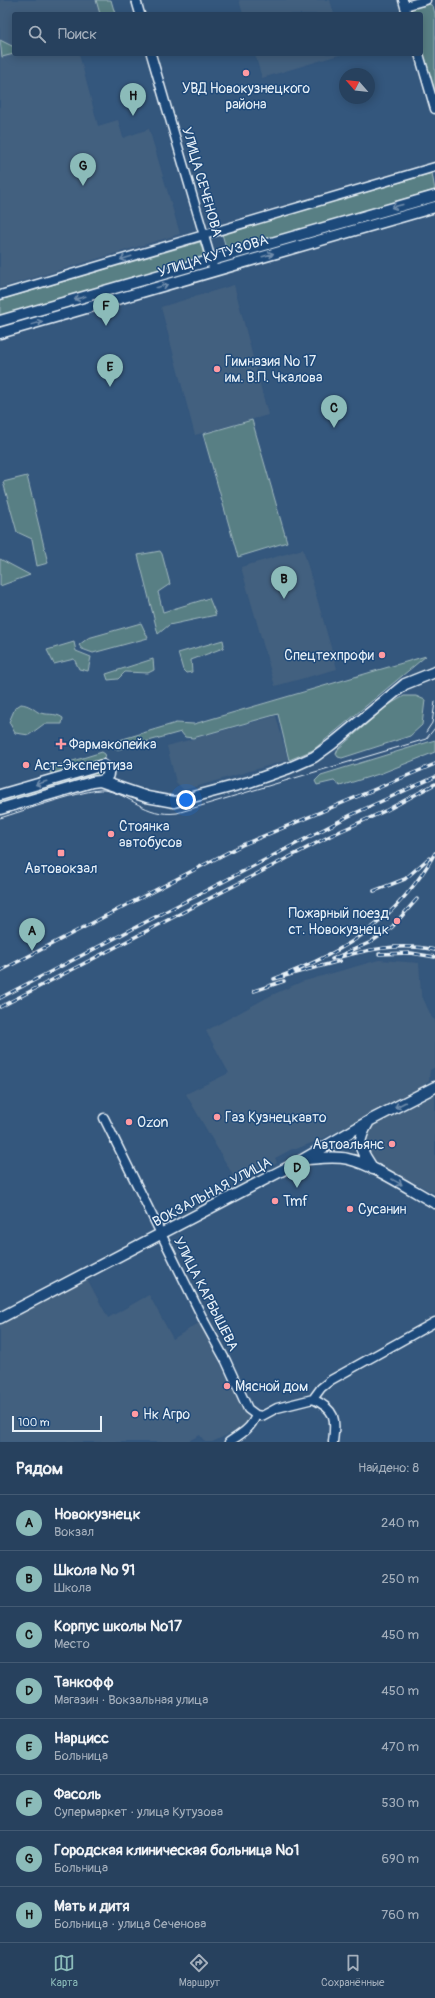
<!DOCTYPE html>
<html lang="ru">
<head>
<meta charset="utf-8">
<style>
	:root { --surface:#27415e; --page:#334c67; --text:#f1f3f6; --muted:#a4afbc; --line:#435a73; --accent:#8bbbb9 }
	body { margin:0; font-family:Pangolin,sans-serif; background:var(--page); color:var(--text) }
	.compass { position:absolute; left:339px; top:68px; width:36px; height:36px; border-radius:50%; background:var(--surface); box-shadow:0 2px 10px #0003; rotate:298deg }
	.scale { position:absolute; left:12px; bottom:10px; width:90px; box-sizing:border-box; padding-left:4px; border:2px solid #e8f1f8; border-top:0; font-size:11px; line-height:14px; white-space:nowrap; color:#e8f1f8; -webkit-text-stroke:3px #1f4a7a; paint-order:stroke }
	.you { position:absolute; left:186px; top:800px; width:14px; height:14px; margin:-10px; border:3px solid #fff; border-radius:50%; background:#1a73e8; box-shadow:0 0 0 6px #1a73e833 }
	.badge { display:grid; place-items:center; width:26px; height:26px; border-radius:50%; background:var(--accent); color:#111; font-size:13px; font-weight:700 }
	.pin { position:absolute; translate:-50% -33px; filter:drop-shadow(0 1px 2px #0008) }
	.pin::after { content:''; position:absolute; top:21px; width:14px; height:12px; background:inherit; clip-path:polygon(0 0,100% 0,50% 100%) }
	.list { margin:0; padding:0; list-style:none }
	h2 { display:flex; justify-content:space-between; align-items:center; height:52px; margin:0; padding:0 16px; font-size:17px }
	h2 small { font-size:13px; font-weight:400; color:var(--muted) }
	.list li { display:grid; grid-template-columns:26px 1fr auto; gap:12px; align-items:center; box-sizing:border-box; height:56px; padding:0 16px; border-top:1px solid var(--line) }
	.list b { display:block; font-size:15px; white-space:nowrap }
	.list p { margin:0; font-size:13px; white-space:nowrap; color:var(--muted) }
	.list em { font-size:13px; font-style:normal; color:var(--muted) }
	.icon { flex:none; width:22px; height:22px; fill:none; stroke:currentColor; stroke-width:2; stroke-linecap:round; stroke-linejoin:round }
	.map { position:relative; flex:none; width:435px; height:1442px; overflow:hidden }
	.search { position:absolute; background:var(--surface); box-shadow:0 2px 10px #0003; left:12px; right:12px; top:12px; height:44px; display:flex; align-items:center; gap:10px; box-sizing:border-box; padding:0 14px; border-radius:4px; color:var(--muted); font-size:15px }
	.sheet { height:500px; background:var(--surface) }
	nav { display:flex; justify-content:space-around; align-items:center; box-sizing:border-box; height:56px; border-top:1px solid var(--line); background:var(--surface); font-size:11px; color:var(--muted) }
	nav a { display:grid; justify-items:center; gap:2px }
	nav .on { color:var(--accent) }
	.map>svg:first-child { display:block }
	.built { fill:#43607f }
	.green { fill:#597f84; stroke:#a0b8be }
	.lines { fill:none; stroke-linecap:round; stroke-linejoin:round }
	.minor-casing { stroke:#e8f1f8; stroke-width:11 }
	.major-casing { stroke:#e8f1f8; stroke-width:13 }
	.minor { stroke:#1f4a7a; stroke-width:8 }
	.major { stroke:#1f4a7a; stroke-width:10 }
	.tram { stroke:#e8f1f8; stroke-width:1 }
	.rail-casing { stroke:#e8f1f8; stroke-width:3.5 }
	.rail { stroke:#1f4a7a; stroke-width:2; stroke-dasharray:6; stroke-linecap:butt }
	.oneway { stroke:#6f8dac }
	.poi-dot { fill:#ff9aa2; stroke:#1f4a7a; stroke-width:1.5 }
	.labels { text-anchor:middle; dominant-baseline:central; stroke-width:3; stroke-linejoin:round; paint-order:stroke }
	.poi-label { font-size:14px; fill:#e8f1f8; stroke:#1f4a7a; text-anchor:start }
	.street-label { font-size:14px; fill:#e8f1f8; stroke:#1f4a7a }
</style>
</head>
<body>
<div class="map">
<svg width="435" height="1442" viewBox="0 0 435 1442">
	<rect width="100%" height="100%" fill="#34577d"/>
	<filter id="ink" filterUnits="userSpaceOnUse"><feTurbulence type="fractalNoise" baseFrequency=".025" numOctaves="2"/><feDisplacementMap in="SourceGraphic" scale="8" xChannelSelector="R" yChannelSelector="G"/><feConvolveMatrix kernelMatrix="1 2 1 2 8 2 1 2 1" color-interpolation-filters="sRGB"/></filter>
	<g filter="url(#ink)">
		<path class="built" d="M0,0H111L115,14H14V54H79L98,126L118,120L123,138L149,129L180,234L0,288Z
			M239,0H330L334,14H243Z
			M255,54H342L262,78Z
			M234,285L268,415L195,435L161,307Z
			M303,549L337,669L275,686L241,567Z
			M276,716L288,760L184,790L176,782L167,746Z
			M379,960L419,963L421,994L432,1018L435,1020V1067L430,1070L429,1081L420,1088L324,1138L296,1149H292L275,1158L277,1163L237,1182L186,1094L229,1073L206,1031L270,996L301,982Z
			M435,1093V1192H432L373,1161L363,1142L370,1127Z
			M86,1277L108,1318L149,1295L173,1339L199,1323L248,1417V1423L246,1426L212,1442H205L200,1435L186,1442H0V1322Z"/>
		<path class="green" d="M96,0H111L115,14H100Z
			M429,4L433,6L435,14V98L421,50V14L410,13L412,8Z
			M0,40L14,47V54L2,57Z
			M432,173L435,190L227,251L222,234Z
			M435,199V202L224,264L223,261Z
			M200,242L205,258L0,317V300Z
			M252,420L287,542L238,557L203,434Z
			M27,476L48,563L37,566L32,539L17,532L3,482Z
			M160,551L162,554L170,584L158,592L163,612L209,598L216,615L169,625L158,634L138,555Z
			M0,559L30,575L0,586Z
			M141,623L148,638L93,653L82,649L79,645L88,638Z
			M223,640L224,645L223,648L191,660L192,672L186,673L183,670L178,653Z
			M74,642L76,651L91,657L88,671L79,669L74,659L54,664L47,650Z
			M426,656L313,750L289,760L278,714L193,738L185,737L181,732L116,750L113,742L176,723L194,724Z
			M153,659L154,670L148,673L125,672L118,679L108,680L106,674Z
			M404,696H416L425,700L422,725L410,736L342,758L338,757L336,754L338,749L387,706Z
			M21,704C29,705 32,708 38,712C46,716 55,712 63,718L62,724H44L29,735L15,733L9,722L15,708Z
			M435,740V752L382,773L340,786L334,781L317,785L315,781L321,775Z
			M102,752L105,754L106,757L102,759L52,775L49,770L50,768Z
			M98,772L101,773L100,776L0,805V800Z"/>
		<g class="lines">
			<g class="minor-casing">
				<path id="minor" d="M136,0L140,14
					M403,0L407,14
					M405,6L426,0
					M151,54L214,270
					M419,54L435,109
					M0,295L435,167
					M104,1118L205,1323L226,1361L248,1409L256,1415L262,1416L277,1408L313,1399L321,1388L331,1380L435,1322
					M313,1399C336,1410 336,1418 333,1442
					M229,1442C241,1434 251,1429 256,1415"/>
			</g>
			<g class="major-casing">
				<path id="major" d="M0,321L435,196
					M0,333L435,207
					M0,795L103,765L108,770C109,777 106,779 100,781
					M0,809L92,782L100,781L147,797L174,802L249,782L289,768L314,757L332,744L405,684L435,672
					M368,1123C355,1145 360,1148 373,1169
					M308,1159C321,1158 335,1156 348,1159C372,1164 413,1191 435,1203
					M0,1318L302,1160L369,1121L435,1087"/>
			</g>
			<use href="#minor" class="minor"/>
			<use href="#major" class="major"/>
			<path class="tram" d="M426,732L432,723L435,702
				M0,818C20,812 88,788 104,790C131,794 144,817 177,813L426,739L435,728"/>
			<g class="rail-casing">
				<path id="rail" d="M374,891L405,879L429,858
					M417,899L392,927L371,942L332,959C367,950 399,942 435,950
					M379,954L411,953L435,957
					M306,970L274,979C345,952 397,921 435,853
					M306,970L340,961
					M0,971L242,845L435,764
					M254,991L284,981
					M0,998L351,815L435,777
					M0,1007L332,835L387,810L435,784"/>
			</g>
			<use href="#rail" class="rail"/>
		</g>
		<defs><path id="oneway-shaft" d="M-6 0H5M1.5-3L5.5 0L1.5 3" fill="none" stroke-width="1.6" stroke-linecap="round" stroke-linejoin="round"/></defs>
		<g class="oneway">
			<use href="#oneway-shaft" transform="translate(397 206) rotate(165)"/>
			<use href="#oneway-shaft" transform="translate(268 255) rotate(-16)"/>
			<use href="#oneway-shaft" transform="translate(126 258) rotate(163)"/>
			<use href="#oneway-shaft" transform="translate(162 286) rotate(-17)"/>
			<use href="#oneway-shaft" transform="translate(80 298) rotate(164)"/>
			<use href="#oneway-shaft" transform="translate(37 323) rotate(-16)"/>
			<use href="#oneway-shaft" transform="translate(41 783) rotate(163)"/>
			<use href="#oneway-shaft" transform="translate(400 1105) rotate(153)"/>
			<use href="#oneway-shaft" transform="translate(397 1182) rotate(29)"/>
		</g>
	</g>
	<g class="poi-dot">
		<circle cx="246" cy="73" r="4"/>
		<circle cx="217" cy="369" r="4"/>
		<circle cx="382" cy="655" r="4"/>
		<path d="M59 738h4v4h4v4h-4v4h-4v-4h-4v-4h4z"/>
		<circle cx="26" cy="765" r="4"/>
		<circle cx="111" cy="834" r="4"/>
		<rect x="57" y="849" width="8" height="8" rx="2"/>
		<circle cx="397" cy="921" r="4"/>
		<circle cx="217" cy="1117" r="4"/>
		<circle cx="129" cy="1122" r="4"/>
		<circle cx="392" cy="1144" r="4"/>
		<circle cx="275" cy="1201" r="4"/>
		<circle cx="350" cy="1209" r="4"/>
		<circle cx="227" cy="1386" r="4"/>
		<circle cx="135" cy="1414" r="4"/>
	</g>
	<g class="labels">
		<g class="poi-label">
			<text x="246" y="88" text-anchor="middle">УВД Новокузнецкого<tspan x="246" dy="16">района</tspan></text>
			<text x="225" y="361">Гимназия № 17<tspan x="225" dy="16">им. В.П. Чкалова</tspan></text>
			<text x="374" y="655" text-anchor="end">Спецтехпрофи</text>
			<text x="69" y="744">Фармакопейка</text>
			<text x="34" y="765">Аст-Экспертиза</text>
			<text x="119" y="826">Стоянка<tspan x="119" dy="16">автобусов</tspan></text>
			<text x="61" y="868" text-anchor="middle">Автовокзал</text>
			<text x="389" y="913" text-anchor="end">Пожарный поезд<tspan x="389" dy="16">ст. Новокузнецк</tspan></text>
			<text x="225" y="1117">Газ Кузнецкавто</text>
			<text x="137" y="1122">Ozon</text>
			<text x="384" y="1144" text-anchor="end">Автоальянс</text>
			<text x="283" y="1201">Tmf</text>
			<text x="358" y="1209">Сусанин</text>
			<text x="235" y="1386">Мясной дом</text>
			<text x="143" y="1414">Нк Агро</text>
		</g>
		<g class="street-label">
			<text transform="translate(202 182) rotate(74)">УЛИЦА СЕЧЕНОВА</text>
			<text transform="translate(213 256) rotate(-17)">УЛИЦА КУТУЗОВА</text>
			<text transform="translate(212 1192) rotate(-28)">ВОКЗАЛЬНАЯ УЛИЦА</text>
			<text transform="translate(206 1294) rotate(63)">УЛИЦА КАРБЫШЕВА</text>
		</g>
	</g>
</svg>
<svg class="compass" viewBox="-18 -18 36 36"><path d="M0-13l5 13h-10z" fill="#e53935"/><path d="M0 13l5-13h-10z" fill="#a4afbc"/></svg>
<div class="scale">100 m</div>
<div class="you"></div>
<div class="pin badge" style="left:32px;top:951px">A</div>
<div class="pin badge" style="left:284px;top:599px">B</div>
<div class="pin badge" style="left:334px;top:428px">C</div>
<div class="pin badge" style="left:297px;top:1188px">D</div>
<div class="pin badge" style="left:110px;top:387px">E</div>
<div class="pin badge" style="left:106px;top:326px">F</div>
<div class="pin badge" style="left:83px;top:186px">G</div>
<div class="pin badge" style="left:133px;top:116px">H</div>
<div class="search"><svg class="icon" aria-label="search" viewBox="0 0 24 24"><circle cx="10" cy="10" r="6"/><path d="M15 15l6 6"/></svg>Поиск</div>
</div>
<section class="sheet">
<h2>Рядом<small>Найдено: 8</small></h2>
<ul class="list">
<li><span class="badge">A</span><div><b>Новокузнецк</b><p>Вокзал</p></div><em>240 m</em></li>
<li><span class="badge">B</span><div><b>Школа № 91</b><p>Школа</p></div><em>250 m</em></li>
<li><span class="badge">C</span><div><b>Корпус школы №17</b><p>Место</p></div><em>450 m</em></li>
<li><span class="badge">D</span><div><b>Танкофф</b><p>Магазин · Вокзальная улица</p></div><em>450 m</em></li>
<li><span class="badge">E</span><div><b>Нарцисс</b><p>Больница</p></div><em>470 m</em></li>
<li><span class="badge">F</span><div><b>Фасоль</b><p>Супермаркет · улица Кутузова</p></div><em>530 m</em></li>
<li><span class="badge">G</span><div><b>Городская клиническая больница №1</b><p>Больница</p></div><em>690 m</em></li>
<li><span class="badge">H</span><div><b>Мать и дитя</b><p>Больница · улица Сеченова</p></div><em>760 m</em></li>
</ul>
</section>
<nav>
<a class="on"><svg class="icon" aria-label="map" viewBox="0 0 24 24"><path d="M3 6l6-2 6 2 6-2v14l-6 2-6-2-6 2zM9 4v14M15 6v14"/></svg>Карта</a>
<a><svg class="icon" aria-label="directions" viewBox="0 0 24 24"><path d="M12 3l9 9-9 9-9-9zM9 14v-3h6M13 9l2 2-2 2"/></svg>Маршрут</a>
<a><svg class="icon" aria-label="saved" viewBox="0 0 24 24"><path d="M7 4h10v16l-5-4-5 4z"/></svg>Сохранённые</a>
</nav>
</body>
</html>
